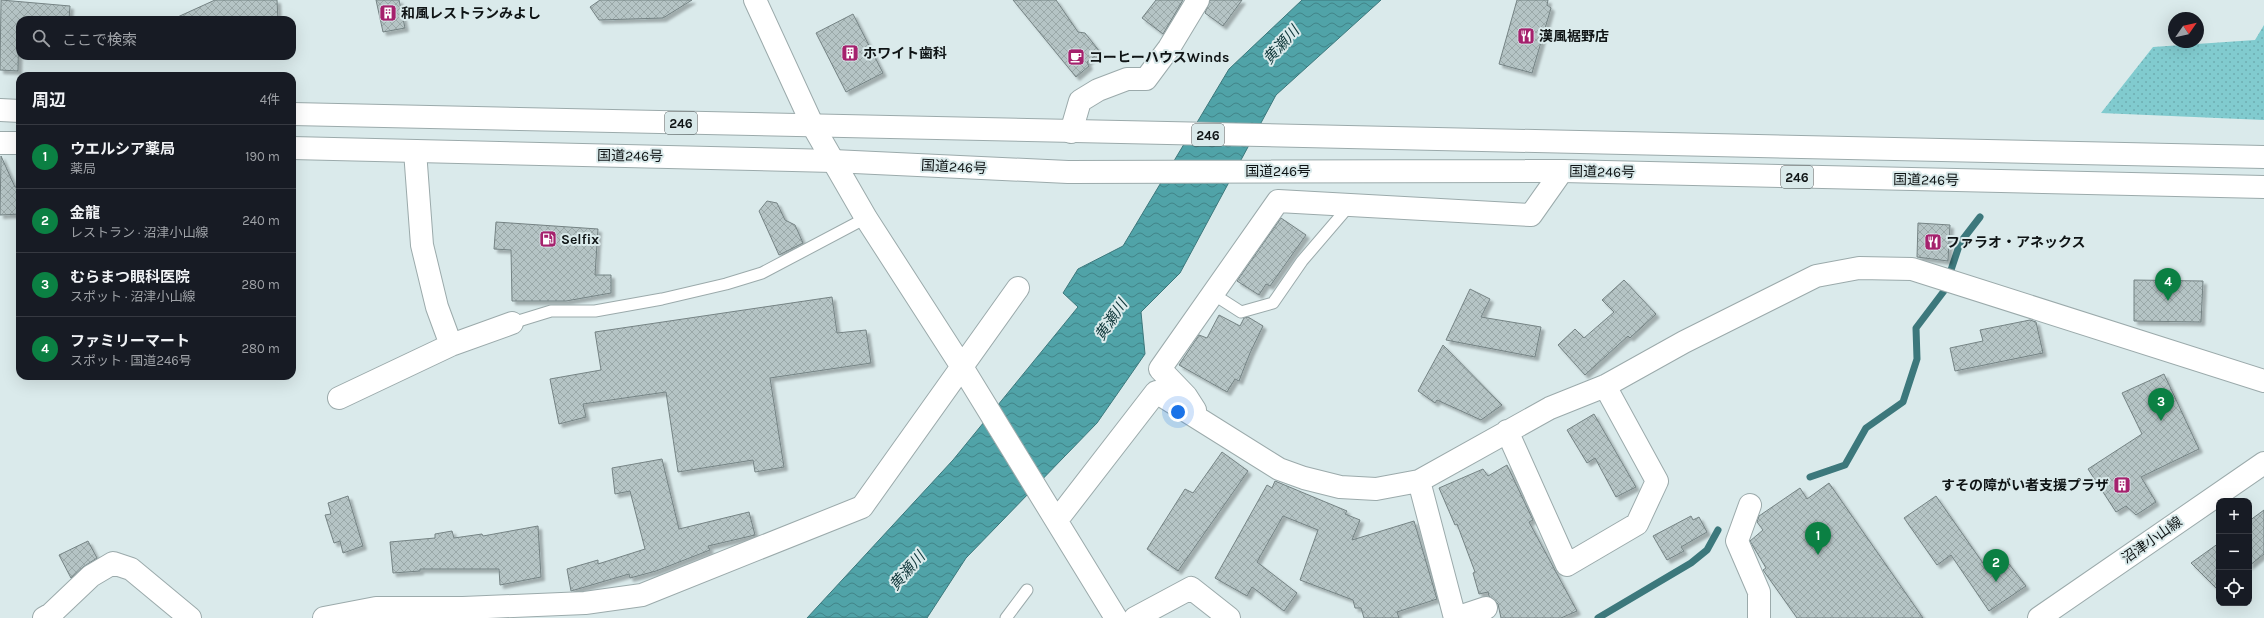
<!DOCTYPE html>
<html lang="ja">
<head>
<meta charset="utf-8">
<style>
	:root { --surface:#171b24; --page:#242831; --text:#f1f3f6; --muted:#9ea1a6; --line:#363941; --accent:#0b8043 }
	body { margin:0; font-family:Karla,"Noto Sans JP",sans-serif; background:var(--page); color:var(--text) }
	.controls { position:absolute; right:12px; bottom:12px; display:grid; overflow:hidden; border-radius:8px; box-shadow:0 4px 16px #0002 }
	.controls button { width:36px; height:36px; display:grid; place-items:center; padding:0; border:0; border-bottom:1px solid var(--line); background:var(--surface); color:var(--text); font:20px sans-serif }
	.compass { position:absolute; left:2168px; top:12px; width:36px; height:36px; border-radius:50%; background:var(--surface); box-shadow:0 4px 16px #0002; rotate:56deg }
	.you { position:absolute; left:1178px; top:412px; width:14px; height:14px; margin:-10px; border:3px solid #fff; border-radius:50%; background:#1a73e8; box-shadow:0 0 0 6px #1a73e833 }
	.badge { display:grid; place-items:center; width:26px; height:26px; border-radius:50%; background:var(--accent); color:#fff; font-size:13px; font-weight:700 }
	.pin { position:absolute; translate:-50% -33px; filter:drop-shadow(0 1px 2px #0008) }
	.pin::after { content:''; position:absolute; top:21px; width:14px; height:12px; background:inherit; clip-path:polygon(0 0,100% 0,50% 100%) }
	.list { margin:0; padding:0; list-style:none }
	h2 { display:flex; justify-content:space-between; align-items:center; height:52px; margin:0; padding:0 16px; font-size:17px }
	h2 small { font-size:13px; font-weight:400; color:var(--muted) }
	.list li { display:grid; grid-template-columns:26px 1fr auto; gap:12px; align-items:center; box-sizing:border-box; height:64px; padding:0 16px; border-top:1px solid var(--line) }
	.list b { display:block; font-size:15px; white-space:nowrap }
	.list p { margin:0; font-size:13px; white-space:nowrap; color:var(--muted) }
	.list em { font-size:13px; font-style:normal; color:var(--muted) }
	.icon { flex:none; width:22px; height:22px; fill:none; stroke:currentColor; stroke-width:2; stroke-linecap:round; stroke-linejoin:round }
	.map { position:relative; flex:none; width:2264px; height:618px; overflow:hidden }
	.search { position:absolute; background:var(--surface); box-shadow:0 4px 16px #0002; left:16px; top:16px; width:280px; height:44px; display:flex; align-items:center; gap:10px; box-sizing:border-box; padding:0 14px; border-radius:12px; color:var(--muted); font-size:15px }
	.panel { position:absolute; background:var(--surface); box-shadow:0 4px 16px #0002; left:16px; top:72px; width:280px; height:308px; border-radius:12px }
	.map>svg:first-child { display:block }
	.grass { fill:url(#grass-dots) }
	.water { fill:url(#water-waves); stroke:#3c787c }
	.lines { fill:none; stroke-linecap:round; stroke-linejoin:round }
	.stream { stroke:#3c787c; stroke-width:7 }
	.building { fill:url(#building-cross-hatch); stroke:#758384; filter:url(#shadow) }
	.service-casing { stroke:#9baaab; stroke-width:13 }
	.minor-casing { stroke:#9baaab; stroke-width:24 }
	.tertiary-casing { stroke:#9baaab; stroke-width:24 }
	.secondary-casing { stroke:#9baaab; stroke-width:24 }
	.trunk-casing { stroke:#9baaab; stroke-width:24 }
	.service { stroke:#fff; stroke-width:11 }
	.minor { stroke:#fff; stroke-width:22 }
	.tertiary { stroke:#fff; stroke-width:22 }
	.secondary { stroke:#fff; stroke-width:22 }
	.trunk { stroke:#fff; stroke-width:22 }
	.labels { text-anchor:middle; dominant-baseline:central; stroke-width:4; stroke-linejoin:round; paint-order:stroke }
	.shield { fill:#daeaeb; stroke:#4c5455; stroke-width:1 }
	.shield-label { font-size:13px; font-weight:bold; fill:#0f1415 }
	.poi-label { font-size:14px; font-weight:bold; fill:#0f1415; stroke:#daeaeb; text-anchor:start }
	.street-label { font-size:14px; fill:#0f1415; stroke:#daeaeb }
	.water-label { font-size:15px; font-style:italic; fill:#0f373a; stroke:#daeaeb }
</style>
</head>
<body>
<div class="map">
<svg width="2264" height="618" viewBox="0 0 2264 618">
	<defs>
		<pattern id="grass-dots" width="8" height="8" patternUnits="userSpaceOnUse"><rect width="8" height="8" fill="#81cbcf"/><path d="M2 2h.1M6 6h.1" fill="none" stroke="#6eadb1" stroke-width="1.8" stroke-linecap="round"/></pattern>
		<pattern id="water-waves" width="16" height="10" patternUnits="userSpaceOnUse"><rect width="16" height="10" fill="#50a3a8"/><path d="M0 5q4-4 8 0t8 0" fill="none" stroke="#418488"/></pattern>
		<pattern id="building-cross-hatch" width="8" height="8" patternUnits="userSpaceOnUse"><rect width="8" height="8" fill="#b5c4c5"/><path d="M0 0l8 8M0 8l8-8" fill="none" stroke="#9aa8a8"/></pattern>
		<filter id="shadow"><feDropShadow dx="3.5" dy="3.5" stdDeviation="1" flood-color="#0004"/></filter>
	</defs>
	<rect width="100%" height="100%" fill="#daeaeb"/>
	<path class="grass" d="M2264,25V120L2101,113L2153,47L2255,40Z"/>
	<path class="water" d="M1302,0H1381L1276,95L1180,273L1141,312L1145,354L1097,423L966,558L927,618H807L953,460L1078,307L1063,293L1078,269L1123,246L1229,69Z"/>
	<g class="lines">
		<path class="stream" d="M1810,477L1845,465L1866,428L1903,402L1917,359L1916,328L1944,291L1960,243L1980,217
			M1598,618L1691,563L1707,550L1718,530"/>
	</g>
	<path class="building" d="M1,0L70,6L69,20H19L18,71L0,70Z
		M215,0H277L278,20H171Z
		M376,0H399L405,28L383,32Z
		M600,0H692L663,18L599,20L590,7Z
		M1013,0H1056L1078,32L1085,33L1100,52L1087,62L1089,66L1076,77Z
		M1156,0H1183L1163,34L1142,18Z
		M1210,0H1242L1223,26L1205,13Z
		M1517,0H1548L1547,5L1551,8L1532,73L1499,64Z
		M853,14L883,73L846,92L816,33Z
		M1,156L15,187H20V214L0,215Z
		M767,201L777,203L785,220L795,225L803,243L779,255L759,211Z
		M1281,218L1306,235L1270,286L1266,284L1259,295L1237,281Z
		M496,222L598,229L595,275H611V293L566,301H512L511,250L494,249Z
		M1918,223L1950,225L1948,261L1917,257Z
		M1624,280L1656,314L1630,338L1628,336L1585,375L1558,345L1575,329L1584,338L1614,312L1602,300Z
		M2134,280L2203,281L2201,322L2134,321Z
		M1470,289L1490,299L1481,317L1541,327L1535,357L1446,340Z
		M832,297L837,333L866,330L871,363L770,378L784,467L755,472L753,460L678,472L666,392L583,404L586,417L559,424L550,379L601,370L595,332Z
		M1219,315L1240,326L1244,318L1248,317L1263,326L1250,353L1239,381L1235,379L1227,392L1179,365L1199,335L1207,338Z
		M2030,320L2036,322L2043,353L1955,371L1950,348L1983,341L1980,330Z
		M1443,345L1502,405L1481,420L1437,400L1435,403L1418,391Z
		M2164,374L2199,449L2141,477L2156,502L2136,515L2126,506L2116,512L2088,469L2142,434L2122,393Z
		M1594,414L1636,487L1616,497L1595,458L1587,463L1567,430Z
		M1222,452L1248,471L1178,571L1147,549L1185,489L1193,493Z
		M662,459L679,529L749,512L755,535L708,546L710,550L656,571L630,578L629,574L571,591L567,569L598,560V564L645,549L630,491L615,494L612,468Z
		M1507,465L1533,520L1529,522L1577,611L1561,618H1501L1498,604L1489,596L1488,592L1479,594L1473,573L1475,572L1457,524L1455,525L1439,488L1483,469L1488,476Z
		M1275,481L1347,511L1345,514L1360,520L1352,540L1414,521L1437,599L1397,612L1399,618H1364L1361,608H1355L1353,600L1300,580L1318,530L1283,516L1257,562L1297,593L1284,611L1252,587L1247,596L1215,578L1267,485L1272,488Z
		M1829,483L1923,618H1797L1763,570L1766,568L1750,541L1763,530L1757,522L1759,516L1800,488L1807,499Z
		M348,496L363,546L343,553L340,541L334,543L325,515L331,514L328,503Z
		M1936,496L1985,566L2002,555L2026,586L1989,611L1951,555L1937,565L1904,518Z
		M2264,510V554L2249,566V521Z
		M1691,516L1693,520L1699,517L1707,532L1681,547L1684,551L1667,560L1653,536Z
		M538,526L541,577L500,585L499,569H420V571L393,573L390,542L435,538V534L452,531L454,538L482,534L483,536Z
		M88,541L97,558L83,567L71,578L59,555Z
		M2219,543V589L2218,590L2191,563Z"/>
	<g class="lines">
		<g class="service-casing">
			<path id="service" d="M1213,294L1241,312L1273,303L1302,261L1350,205
				M512,323L551,311H595L662,299L726,284L762,273L866,218
				M1006,618L1027,590"/>
		</g>
		<g class="minor-casing">
			<path id="minor" d="M813,126L866,218L962,367L1116,618
				M1071,132L1080,101L1098,90L1127,79H1146L1169,48L1198,0
				M415,151L422,245L437,307L451,345
				M339,398L451,345L512,323
				M1195,410L1186,396L1160,369L1278,201L1531,215L1562,171
				M1507,431L1567,565L1637,524L1657,481L1605,386
				M1419,481L1455,618
				M1750,505L1737,541L1759,592V618
				M1057,520L1156,392L1279,469L1304,478L1340,487L1376,489L1419,481L1550,408L1605,386L1684,342L1816,276L1859,268L1912,269L2264,381
				M44,618L51,614L91,576L113,563L131,569L190,618
				M324,618L376,608H463L585,603L642,595L862,507L1018,288
				M1135,618L1191,588L1229,618
				M1456,618L1486,608"/>
		</g>
		<g class="tertiary-casing">
			<path id="tertiary" d="M755,0L813,126"/>
		</g>
		<g class="secondary-casing">
			<path id="secondary" d="M2039,618L2264,463"/>
		</g>
		<g class="trunk-casing">
			<path id="trunk" d="M0,110L20,111
				M292,114L2264,157
				M0,143H20
				M292,148L833,161L1068,172L1562,171L2264,187"/>
		</g>
		<use href="#service" class="service"/>
		<use href="#minor" class="minor"/>
		<use href="#tertiary" class="tertiary"/>
		<use href="#secondary" class="secondary"/>
		<use href="#trunk" class="trunk"/>
	</g>
	<defs>
		<g id="building-square" transform="scale(0.9)"><rect x="-9" y="-9" width="18" height="18" rx="4" fill="#a5216d" stroke="#daeaeb"/><path d="M-4-6H4V6H1V3H-1V6H-4ZM-2.5-4.3h1.7v1.8h-1.7ZM.8-4.3h1.7v1.8H.8ZM-2.5-1h1.7V.8h-1.7ZM.8-1h1.7V.8H.8Z" fill="#fff"/></g>
		<g id="restaurant-square" transform="scale(0.9)"><rect x="-9" y="-9" width="18" height="18" rx="4" fill="#a5216d" stroke="#daeaeb"/><path d="M-5-6h1v4h1v-4h1v4h1v-4h1v5L-1.5 .5V6h-2V.5L-5-1ZM5-6V6H3V1.5H1.5Q1.5-4 5-6Z" fill="#fff"/></g>
		<g id="cafe-square" transform="scale(0.9)"><rect x="-9" y="-9" width="18" height="18" rx="4" fill="#a5216d" stroke="#daeaeb"/><path d="M-5.5-4.5H6V0H3Q3 3.5 0 3.5H-2.5Q-5.5 3.5-5.5 0ZM3-3.2v2h1.7v-2ZM-6 4.5H4V6H-6Z" fill="#fff"/></g>
		<g id="fuel-square" transform="scale(0.9)"><rect x="-9" y="-9" width="18" height="18" rx="4" fill="#a5216d" stroke="#daeaeb"/><path d="M-5.5-6h7V0h2V4h1.3V-2.5L3-4.5l.8-.8L6-3V5H2.5V1h-1V6h-7ZM-4.2-4.7v3.2H.2V-4.7Z" fill="#fff"/></g>
	</defs>
	<g fill-rule="evenodd">
		<use href="#building-square" x="388" y="13"/>
		<use href="#restaurant-square" x="1526" y="36"/>
		<use href="#building-square" x="850" y="53"/>
		<use href="#cafe-square" x="1076" y="57"/>
		<use href="#fuel-square" x="548" y="239"/>
		<use href="#restaurant-square" x="1933" y="242"/>
		<use href="#building-square" x="2122" y="485"/>
	</g>
	<g class="labels">
		<g class="shield">
			<rect x="665" y="112" width="32" height="22" rx="3"/>
			<rect x="1192" y="124" width="32" height="22" rx="3"/>
			<rect x="1781" y="166" width="32" height="22" rx="3"/>
		</g>
		<g class="shield-label">
			<text x="681" y="123">246</text>
			<text x="1208" y="135">246</text>
			<text x="1797" y="177">246</text>
		</g>
		<g class="poi-label">
			<text x="401" y="13">和風レストランみよし</text>
			<text x="1539" y="36">漢風裾野店</text>
			<text x="863" y="53">ホワイト歯科</text>
			<text x="1089" y="57">コーヒーハウスWinds</text>
			<text x="561" y="239">Selfix</text>
			<text x="1946" y="242">ファラオ・アネックス</text>
			<text x="2109" y="485" text-anchor="end">すその障がい者支援プラザ</text>
		</g>
		<g class="street-label">
			<text transform="translate(630 156) rotate(1)">国道246号</text>
			<text transform="translate(954 167) rotate(3)">国道246号</text>
			<text x="1278" y="171">国道246号</text>
			<text transform="translate(1602 172) rotate(1)">国道246号</text>
			<text transform="translate(1926 180) rotate(1)">国道246号</text>
			<text transform="translate(2152 540) rotate(-35)">沼津小山線</text>
		</g>
		<g class="water-label">
			<text transform="translate(1281 45) rotate(-48)">黄瀬川</text>
			<text transform="translate(1111 320) rotate(-56)">黄瀬川</text>
			<text transform="translate(907 571) rotate(-49)">黄瀬川</text>
		</g>
	</g>
</svg>
<div class="controls">
<button>+</button>
<button>−</button>
<button><svg class="icon" aria-label="locate" viewBox="0 0 24 24"><circle cx="12" cy="12" r="6"/><path d="M12 2v4M12 18v4M2 12h4M18 12h4"/></svg></button>
</div>
<svg class="compass" viewBox="-18 -18 36 36"><path d="M0-13l5 13h-10z" fill="#e53935"/><path d="M0 13l5-13h-10z" fill="#9ea1a6"/></svg>
<div class="you"></div>
<div class="pin badge" style="left:1818px;top:555px">1</div>
<div class="pin badge" style="left:1996px;top:582px">2</div>
<div class="pin badge" style="left:2161px;top:421px">3</div>
<div class="pin badge" style="left:2168px;top:301px">4</div>
<div class="search"><svg class="icon" aria-label="search" viewBox="0 0 24 24"><circle cx="10" cy="10" r="6"/><path d="M15 15l6 6"/></svg>ここで検索</div>
<section class="panel">
<h2>周辺<small>4件</small></h2>
<ul class="list">
<li><span class="badge">1</span><div><b>ウエルシア薬局</b><p>薬局</p></div><em>190 m</em></li>
<li><span class="badge">2</span><div><b>金龍</b><p>レストラン · 沼津小山線</p></div><em>240 m</em></li>
<li><span class="badge">3</span><div><b>むらまつ眼科医院</b><p>スポット · 沼津小山線</p></div><em>280 m</em></li>
<li><span class="badge">4</span><div><b>ファミリーマート</b><p>スポット · 国道246号</p></div><em>280 m</em></li>
</ul>
</section>
</div>
</body>
</html>
